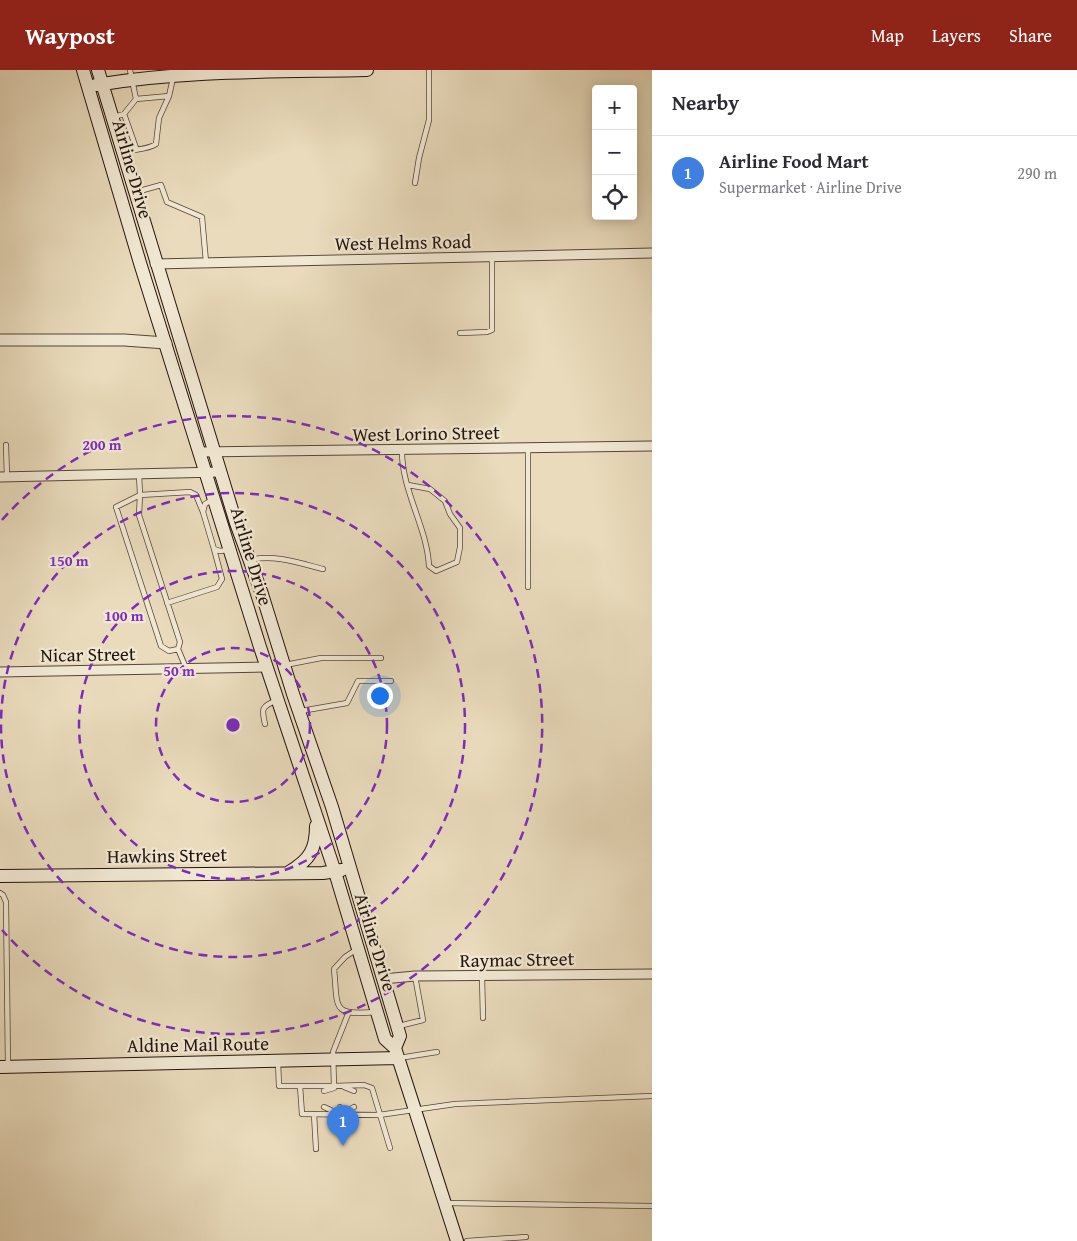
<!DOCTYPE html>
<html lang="en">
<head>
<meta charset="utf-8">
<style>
	:root { --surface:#fff; --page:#f2f2f3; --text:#2b2b33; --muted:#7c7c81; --line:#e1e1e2; --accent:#8f2418 }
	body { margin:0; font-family:"Gentium Book Plus",serif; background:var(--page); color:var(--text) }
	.controls { position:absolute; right:15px; top:15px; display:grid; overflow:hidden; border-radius:5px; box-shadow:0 2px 12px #0003 }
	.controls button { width:45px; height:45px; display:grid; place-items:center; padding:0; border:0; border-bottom:1px solid var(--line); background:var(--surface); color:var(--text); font:25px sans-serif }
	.you { position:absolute; left:379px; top:625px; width:18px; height:18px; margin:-12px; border:4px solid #fff; border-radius:50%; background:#1a73e8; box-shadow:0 0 0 8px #1a73e833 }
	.badge { display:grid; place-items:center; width:32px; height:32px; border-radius:50%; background:var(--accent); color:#fff; font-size:16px; font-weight:700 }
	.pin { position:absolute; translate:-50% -41px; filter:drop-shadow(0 1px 2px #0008) }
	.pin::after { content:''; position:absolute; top:26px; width:18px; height:15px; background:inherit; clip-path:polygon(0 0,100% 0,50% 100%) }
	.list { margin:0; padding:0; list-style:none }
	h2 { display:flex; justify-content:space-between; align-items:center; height:65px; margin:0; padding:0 20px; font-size:21px }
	h2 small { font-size:16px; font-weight:400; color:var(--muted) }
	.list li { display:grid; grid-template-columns:32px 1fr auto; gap:15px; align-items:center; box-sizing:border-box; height:75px; padding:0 20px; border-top:1px solid var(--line) }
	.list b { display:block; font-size:19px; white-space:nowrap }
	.list p { margin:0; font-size:16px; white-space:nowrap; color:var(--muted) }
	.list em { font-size:16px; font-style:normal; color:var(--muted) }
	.icon { flex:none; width:28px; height:28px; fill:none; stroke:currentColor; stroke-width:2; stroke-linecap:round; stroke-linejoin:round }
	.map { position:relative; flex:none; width:652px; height:1171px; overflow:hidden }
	header { display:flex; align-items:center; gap:30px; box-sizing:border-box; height:70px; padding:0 25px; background:var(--accent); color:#fff }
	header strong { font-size:24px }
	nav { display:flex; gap:28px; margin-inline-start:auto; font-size:18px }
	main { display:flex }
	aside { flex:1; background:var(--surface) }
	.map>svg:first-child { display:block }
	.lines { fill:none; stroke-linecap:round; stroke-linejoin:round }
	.service-casing { stroke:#554539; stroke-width:6 }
	.minor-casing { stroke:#554539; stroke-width:11 }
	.tertiary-casing { stroke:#554539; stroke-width:13 }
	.secondary-casing { stroke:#24130d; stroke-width:14 }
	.service { stroke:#f1e8d3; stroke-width:4.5 }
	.minor { stroke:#f1e8d3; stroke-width:9 }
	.tertiary { stroke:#f1e8d3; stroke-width:11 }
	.secondary { stroke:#f1e8d3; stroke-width:12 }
	.ring { fill:none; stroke:#7b2cbf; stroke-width:2.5; stroke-dasharray:9 6 }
	.labels { text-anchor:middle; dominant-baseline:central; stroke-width:4.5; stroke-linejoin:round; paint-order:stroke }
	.street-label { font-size:19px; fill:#24130d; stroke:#f1e8d3 }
	.centre { fill:#7b2cbf; stroke:#f1e8d3; stroke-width:2.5 }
	.ring-label { font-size:15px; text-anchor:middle; font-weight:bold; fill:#7b2cbf; stroke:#f1e8d3; stroke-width:4.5; stroke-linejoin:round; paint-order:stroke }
</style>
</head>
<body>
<header>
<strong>Waypost</strong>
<nav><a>Map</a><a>Layers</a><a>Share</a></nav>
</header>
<main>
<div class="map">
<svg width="652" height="1171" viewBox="0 0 652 1171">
	<rect width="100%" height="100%" fill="#e9dbbc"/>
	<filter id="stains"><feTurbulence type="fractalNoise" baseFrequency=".004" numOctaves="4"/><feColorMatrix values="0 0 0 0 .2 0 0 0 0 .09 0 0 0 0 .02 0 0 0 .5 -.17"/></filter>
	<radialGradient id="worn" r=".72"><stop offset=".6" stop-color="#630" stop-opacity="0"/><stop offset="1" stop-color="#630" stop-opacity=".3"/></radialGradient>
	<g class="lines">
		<g class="service-casing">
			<path id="service" d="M130,0L136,29L169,26
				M124,44L136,78
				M114,47L124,44L136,29
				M124,82C135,79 147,80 156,74L159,48L169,26L173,8
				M415,113L419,88L429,50V0
				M136,122L161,115L167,132L202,147L206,192
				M460,263L487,262L492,260V186
				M6,375L7,407
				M402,379C401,420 427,456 429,496L436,501L457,492L460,477V458L450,444L445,431L430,419L408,415
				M139,404L140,425L116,437L161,576L169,581L178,579
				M212,430L205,434L203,442L214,479L220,481L228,480
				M250,490C274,484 299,493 323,499
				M528,517V378
				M167,533L217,517L222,509L214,479
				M285,595L321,588H381
				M186,598L178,579L180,572L139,445L140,425L190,422L196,425L203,442
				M301,641L347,633L358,611H391
				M265,654C261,637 262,637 277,630
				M0,823L3,825L6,832L8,996
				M357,879L345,887L334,899C338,938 331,946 375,942
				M482,906L483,948
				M399,956L423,950L415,906
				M399,988L437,982
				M278,992L279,1016H300L302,1044L379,1045L455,1034L652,1026
				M300,1016H334L333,982L348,944
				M334,1016L364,1015L372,1018L390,1078
				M344,1017L354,1021
				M324,1021L334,1018
				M324,1037L337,1043
				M340,1037L341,1045
				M314,1044L316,1079
				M342,1044L354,1037
				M447,1133L652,1136
				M467,1171L526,1167"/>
		</g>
		<g class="minor-casing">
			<path id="minor" d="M155,194L652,183
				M200,382L652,376
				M0,407L220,402
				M0,602L266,597
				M383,909L415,906L652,904"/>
		</g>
		<g class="tertiary-casing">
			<path id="tertiary" d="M0,270H124L166,273"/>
		</g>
		<g class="secondary-casing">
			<path id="secondary" d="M83,0L140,193L260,577L335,802L385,969L395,978L457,1171
				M98,0L236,453L262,524L293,624L332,737L400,966L395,978
				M96,15C185,0 277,2 367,0
				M289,802C310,790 316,779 316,756
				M0,806L323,803L342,800
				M0,997L398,988"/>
		</g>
		<use href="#service" class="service"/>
		<use href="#minor" class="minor"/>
		<use href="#tertiary" class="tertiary"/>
		<use href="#secondary" class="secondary"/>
	</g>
	<g class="ring">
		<circle cx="233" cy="655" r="77"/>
		<circle cx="233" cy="655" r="154"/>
		<circle cx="233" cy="655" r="232"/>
		<path d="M2 450A309 309 0 1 1 2 860"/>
	</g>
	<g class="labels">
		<g class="street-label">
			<text transform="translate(133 99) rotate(74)">Airline Drive</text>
			<text transform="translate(403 172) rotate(-1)">West Helms Road</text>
			<text transform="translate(426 363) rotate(-1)">West Lorino Street</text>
			<text transform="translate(252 486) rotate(73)">Airline Drive</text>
			<text transform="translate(88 584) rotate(-1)">Nicar Street</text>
			<text transform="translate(167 785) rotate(-1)">Hawkins Street</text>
			<text transform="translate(376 872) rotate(73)">Airline Drive</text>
			<text transform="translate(517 889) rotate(-1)">Raymac Street</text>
			<text transform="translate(198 974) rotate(-1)">Aldine Mail Route</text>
		</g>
	</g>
	<circle cx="233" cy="655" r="8" class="centre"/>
	<g class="ring-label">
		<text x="102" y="380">200 m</text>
		<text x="69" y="496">150 m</text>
		<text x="124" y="551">100 m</text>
		<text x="179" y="606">50 m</text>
	</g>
	<rect width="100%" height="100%" filter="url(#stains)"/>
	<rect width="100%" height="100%" fill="url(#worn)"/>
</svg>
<div class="controls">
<button>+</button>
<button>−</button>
<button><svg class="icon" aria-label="locate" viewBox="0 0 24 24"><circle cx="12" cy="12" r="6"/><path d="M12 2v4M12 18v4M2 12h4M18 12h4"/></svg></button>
</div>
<div class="you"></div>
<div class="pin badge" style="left:343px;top:1076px;background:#3f7fe0">1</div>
</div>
<aside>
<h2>Nearby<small></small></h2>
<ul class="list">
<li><span class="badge" style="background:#3f7fe0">1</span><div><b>Airline Food Mart</b><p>Supermarket · Airline Drive</p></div><em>290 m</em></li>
</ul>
</aside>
</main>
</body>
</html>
